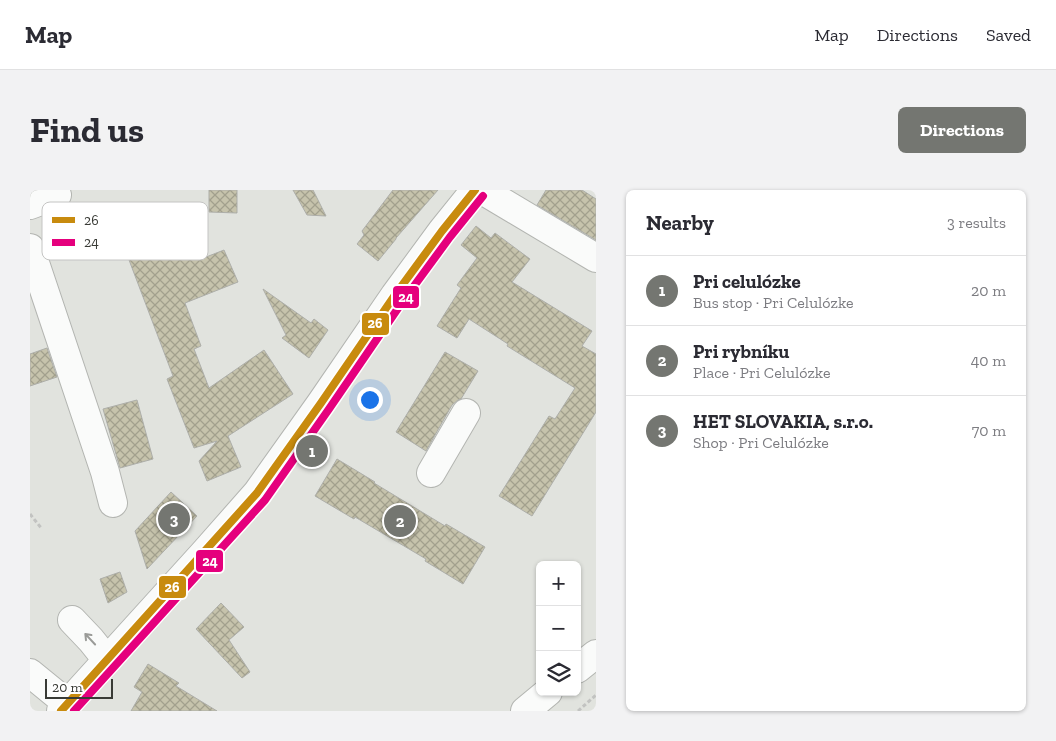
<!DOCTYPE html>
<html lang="en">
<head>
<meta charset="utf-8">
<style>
	:root { --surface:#fff; --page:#f2f2f3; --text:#2b2b33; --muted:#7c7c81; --line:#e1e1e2; --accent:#747671 }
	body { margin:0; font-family:"Zilla Slab",serif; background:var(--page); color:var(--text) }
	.controls { position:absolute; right:15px; bottom:15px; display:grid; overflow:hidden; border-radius:8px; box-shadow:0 1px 4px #0004 }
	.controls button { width:45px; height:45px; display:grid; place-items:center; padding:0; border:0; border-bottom:1px solid var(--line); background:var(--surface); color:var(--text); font:25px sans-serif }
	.scale { position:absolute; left:15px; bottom:12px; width:68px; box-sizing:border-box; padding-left:5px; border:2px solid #393b36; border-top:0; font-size:14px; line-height:18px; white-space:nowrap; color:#393b36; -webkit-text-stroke:4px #fff; paint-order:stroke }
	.you { position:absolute; left:339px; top:209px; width:18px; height:18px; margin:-12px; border:4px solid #fff; border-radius:50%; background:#1a73e8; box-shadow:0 0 0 8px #1a73e833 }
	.badge { display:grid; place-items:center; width:32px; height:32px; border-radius:50%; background:var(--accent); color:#fff; font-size:16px; font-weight:700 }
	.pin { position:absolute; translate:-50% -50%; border:2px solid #fff; box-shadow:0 1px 5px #0006 }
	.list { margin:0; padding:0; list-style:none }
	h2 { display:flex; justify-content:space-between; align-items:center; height:65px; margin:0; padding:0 20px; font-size:21px }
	h2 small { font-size:16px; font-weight:400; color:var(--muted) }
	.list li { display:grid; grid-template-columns:32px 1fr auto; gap:15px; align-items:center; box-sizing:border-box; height:70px; padding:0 20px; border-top:1px solid var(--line) }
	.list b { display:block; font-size:19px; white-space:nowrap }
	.list p { margin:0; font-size:16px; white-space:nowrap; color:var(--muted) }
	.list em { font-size:16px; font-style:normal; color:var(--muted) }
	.icon { flex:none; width:28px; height:28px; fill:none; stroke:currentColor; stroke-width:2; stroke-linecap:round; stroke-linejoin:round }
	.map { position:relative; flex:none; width:566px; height:521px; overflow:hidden; border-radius:8px }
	header { display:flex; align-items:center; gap:30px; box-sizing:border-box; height:70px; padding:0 25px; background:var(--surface); border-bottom:1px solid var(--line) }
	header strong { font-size:24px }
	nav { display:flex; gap:28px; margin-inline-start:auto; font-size:18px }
	.intro { display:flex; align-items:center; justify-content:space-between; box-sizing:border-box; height:120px; padding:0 30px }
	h1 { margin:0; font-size:35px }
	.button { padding:12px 22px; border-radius:8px; background:var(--accent); color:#fff; font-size:18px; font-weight:700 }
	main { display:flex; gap:30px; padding:0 30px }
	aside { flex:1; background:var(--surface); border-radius:8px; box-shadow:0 1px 4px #0004 }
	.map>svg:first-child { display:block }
	.building { fill:url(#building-cross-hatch); stroke:#adaea9 }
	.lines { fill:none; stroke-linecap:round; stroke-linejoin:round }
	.minor-casing { stroke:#b3b5b1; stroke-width:30 }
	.major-casing { stroke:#b3b5b1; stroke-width:30 }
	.path { stroke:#c2c3c1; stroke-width:3; stroke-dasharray:4 2.5; stroke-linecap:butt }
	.minor { stroke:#fafbfa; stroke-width:28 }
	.major { stroke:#fafbfa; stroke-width:28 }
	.bus-1-casing { stroke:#fff; stroke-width:11 }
	.bus-2-casing { stroke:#fff; stroke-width:11 }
	.bus-1 { stroke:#c88b0e; stroke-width:8 }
	.bus-2 { stroke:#e5007d; stroke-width:8 }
	.oneway { stroke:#9a9b98 }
	.key { fill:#fff; stroke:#c4c4c3; stroke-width:1 }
	.key-label { font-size:14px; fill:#393b36 }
	.line-badge { stroke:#fff; stroke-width:2 }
	.badge-label { font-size:14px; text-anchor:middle; font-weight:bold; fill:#fff }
</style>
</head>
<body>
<header>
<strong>Map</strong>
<nav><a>Map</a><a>Directions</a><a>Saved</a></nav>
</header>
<div class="intro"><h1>Find us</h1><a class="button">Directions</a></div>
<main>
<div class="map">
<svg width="566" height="521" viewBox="0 0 566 521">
	<defs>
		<pattern id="building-cross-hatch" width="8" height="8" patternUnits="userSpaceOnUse" patternTransform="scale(1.25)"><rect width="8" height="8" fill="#c6c3ac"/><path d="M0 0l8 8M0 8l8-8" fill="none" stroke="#a2a08d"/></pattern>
	</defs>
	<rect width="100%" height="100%" fill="#e1e3de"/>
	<path class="building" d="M179,0H207V23L179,22Z
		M263,0H283L296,26L277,25Z
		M363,0H408L366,48V49L348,71L327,54L334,45L332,41Z
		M516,0H552L566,9V50L507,15Z
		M157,25L171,69L194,60L208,92L155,113L171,156L164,159L179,198L234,160L263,204L198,246L211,277L177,291L169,271L187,251L164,258L137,189L143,186L96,62L144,44L139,30Z
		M446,36L461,48L465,43L500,69L482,92L562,141L552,156L566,164V222L502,326L469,306L519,226L525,229L545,198L477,156L478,154L439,129L427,148L407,136L431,98L427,95L447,68L431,55Z
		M233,99L281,133L284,129L298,140L279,168L252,148L256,145Z
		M17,158L27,187L0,196V164Z
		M415,162L448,181L431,209L428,210L422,215L396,261L366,242Z
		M107,210L123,269L90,278L73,219Z
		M307,269L345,292L344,293L415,336L416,334L455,357L433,394L395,371L396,369L325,327L324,329L285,306Z
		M141,302L167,326L117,379L105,341Z
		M90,382L97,402L78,413L70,389Z
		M191,413L214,437L199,450L220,482L212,488L166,439Z
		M118,474L149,493L146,496L187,521H101L112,502L104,497Z"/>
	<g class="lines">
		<g class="minor-casing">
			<path id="minor" d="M452,0L566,68
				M0,15L27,5
				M0,58L75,282L83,313
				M401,283L436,223
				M42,430L61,450L77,470
				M0,483L38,514
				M31,521L175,362L227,303L291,213L365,105L412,41L445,0"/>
		</g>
		<g class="major-casing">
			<path id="major" d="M547,479L566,464
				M495,521L518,502"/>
		</g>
		<path class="path" d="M0,324L12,339
			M548,521L566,505"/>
		<use href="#minor" class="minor"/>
		<use href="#major" class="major"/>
		<g class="bus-1-casing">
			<path id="bus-1" d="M31,521L227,303L291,213L365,105L412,41L445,0"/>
		</g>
		<g class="bus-2-casing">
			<path id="bus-2" d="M44,521L235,310L299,219L373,111L420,47L453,6"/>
		</g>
		<use href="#bus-1" class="bus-1"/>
		<use href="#bus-2" class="bus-2"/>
	</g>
	<defs><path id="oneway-shaft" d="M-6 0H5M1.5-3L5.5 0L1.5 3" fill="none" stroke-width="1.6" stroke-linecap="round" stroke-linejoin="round" transform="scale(1.25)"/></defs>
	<use class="oneway" href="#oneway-shaft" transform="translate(60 449) rotate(-133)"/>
	<rect x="12" y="12" width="166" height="58" rx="8" class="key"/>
	<rect x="22" y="27" width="23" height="6" fill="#c88b0e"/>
	<rect x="22" y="49" width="23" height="7" fill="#e5007d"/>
	<g class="key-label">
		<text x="54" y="35">26</text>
		<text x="54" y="57">24</text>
	</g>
	<g class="line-badge">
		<rect x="362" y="95" width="28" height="24" rx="5" fill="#e5007d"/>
		<rect x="331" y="122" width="29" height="24" rx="5" fill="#c88b0e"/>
		<rect x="165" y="359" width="29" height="24" rx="5" fill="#e5007d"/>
		<rect x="128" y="385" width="29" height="24" rx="5" fill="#c88b0e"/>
	</g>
	<g class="badge-label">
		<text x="376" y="112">24</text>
		<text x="345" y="138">26</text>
		<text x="180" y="376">24</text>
		<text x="142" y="402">26</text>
	</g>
</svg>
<div class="controls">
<button>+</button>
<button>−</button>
<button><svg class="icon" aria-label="layers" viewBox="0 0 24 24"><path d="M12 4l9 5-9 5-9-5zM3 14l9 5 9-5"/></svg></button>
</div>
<div class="scale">20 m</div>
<div class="you"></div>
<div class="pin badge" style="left:282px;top:261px">1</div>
<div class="pin badge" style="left:370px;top:331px">2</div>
<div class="pin badge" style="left:144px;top:329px">3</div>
</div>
<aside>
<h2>Nearby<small>3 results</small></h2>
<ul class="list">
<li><span class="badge">1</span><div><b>Pri celulózke</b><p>Bus stop · Pri Celulózke</p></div><em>20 m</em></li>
<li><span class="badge">2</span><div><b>Pri rybníku</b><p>Place · Pri Celulózke</p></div><em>40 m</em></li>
<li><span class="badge">3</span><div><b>HET SLOVAKIA, s.r.o.</b><p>Shop · Pri Celulózke</p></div><em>70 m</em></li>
</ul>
</aside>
</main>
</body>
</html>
